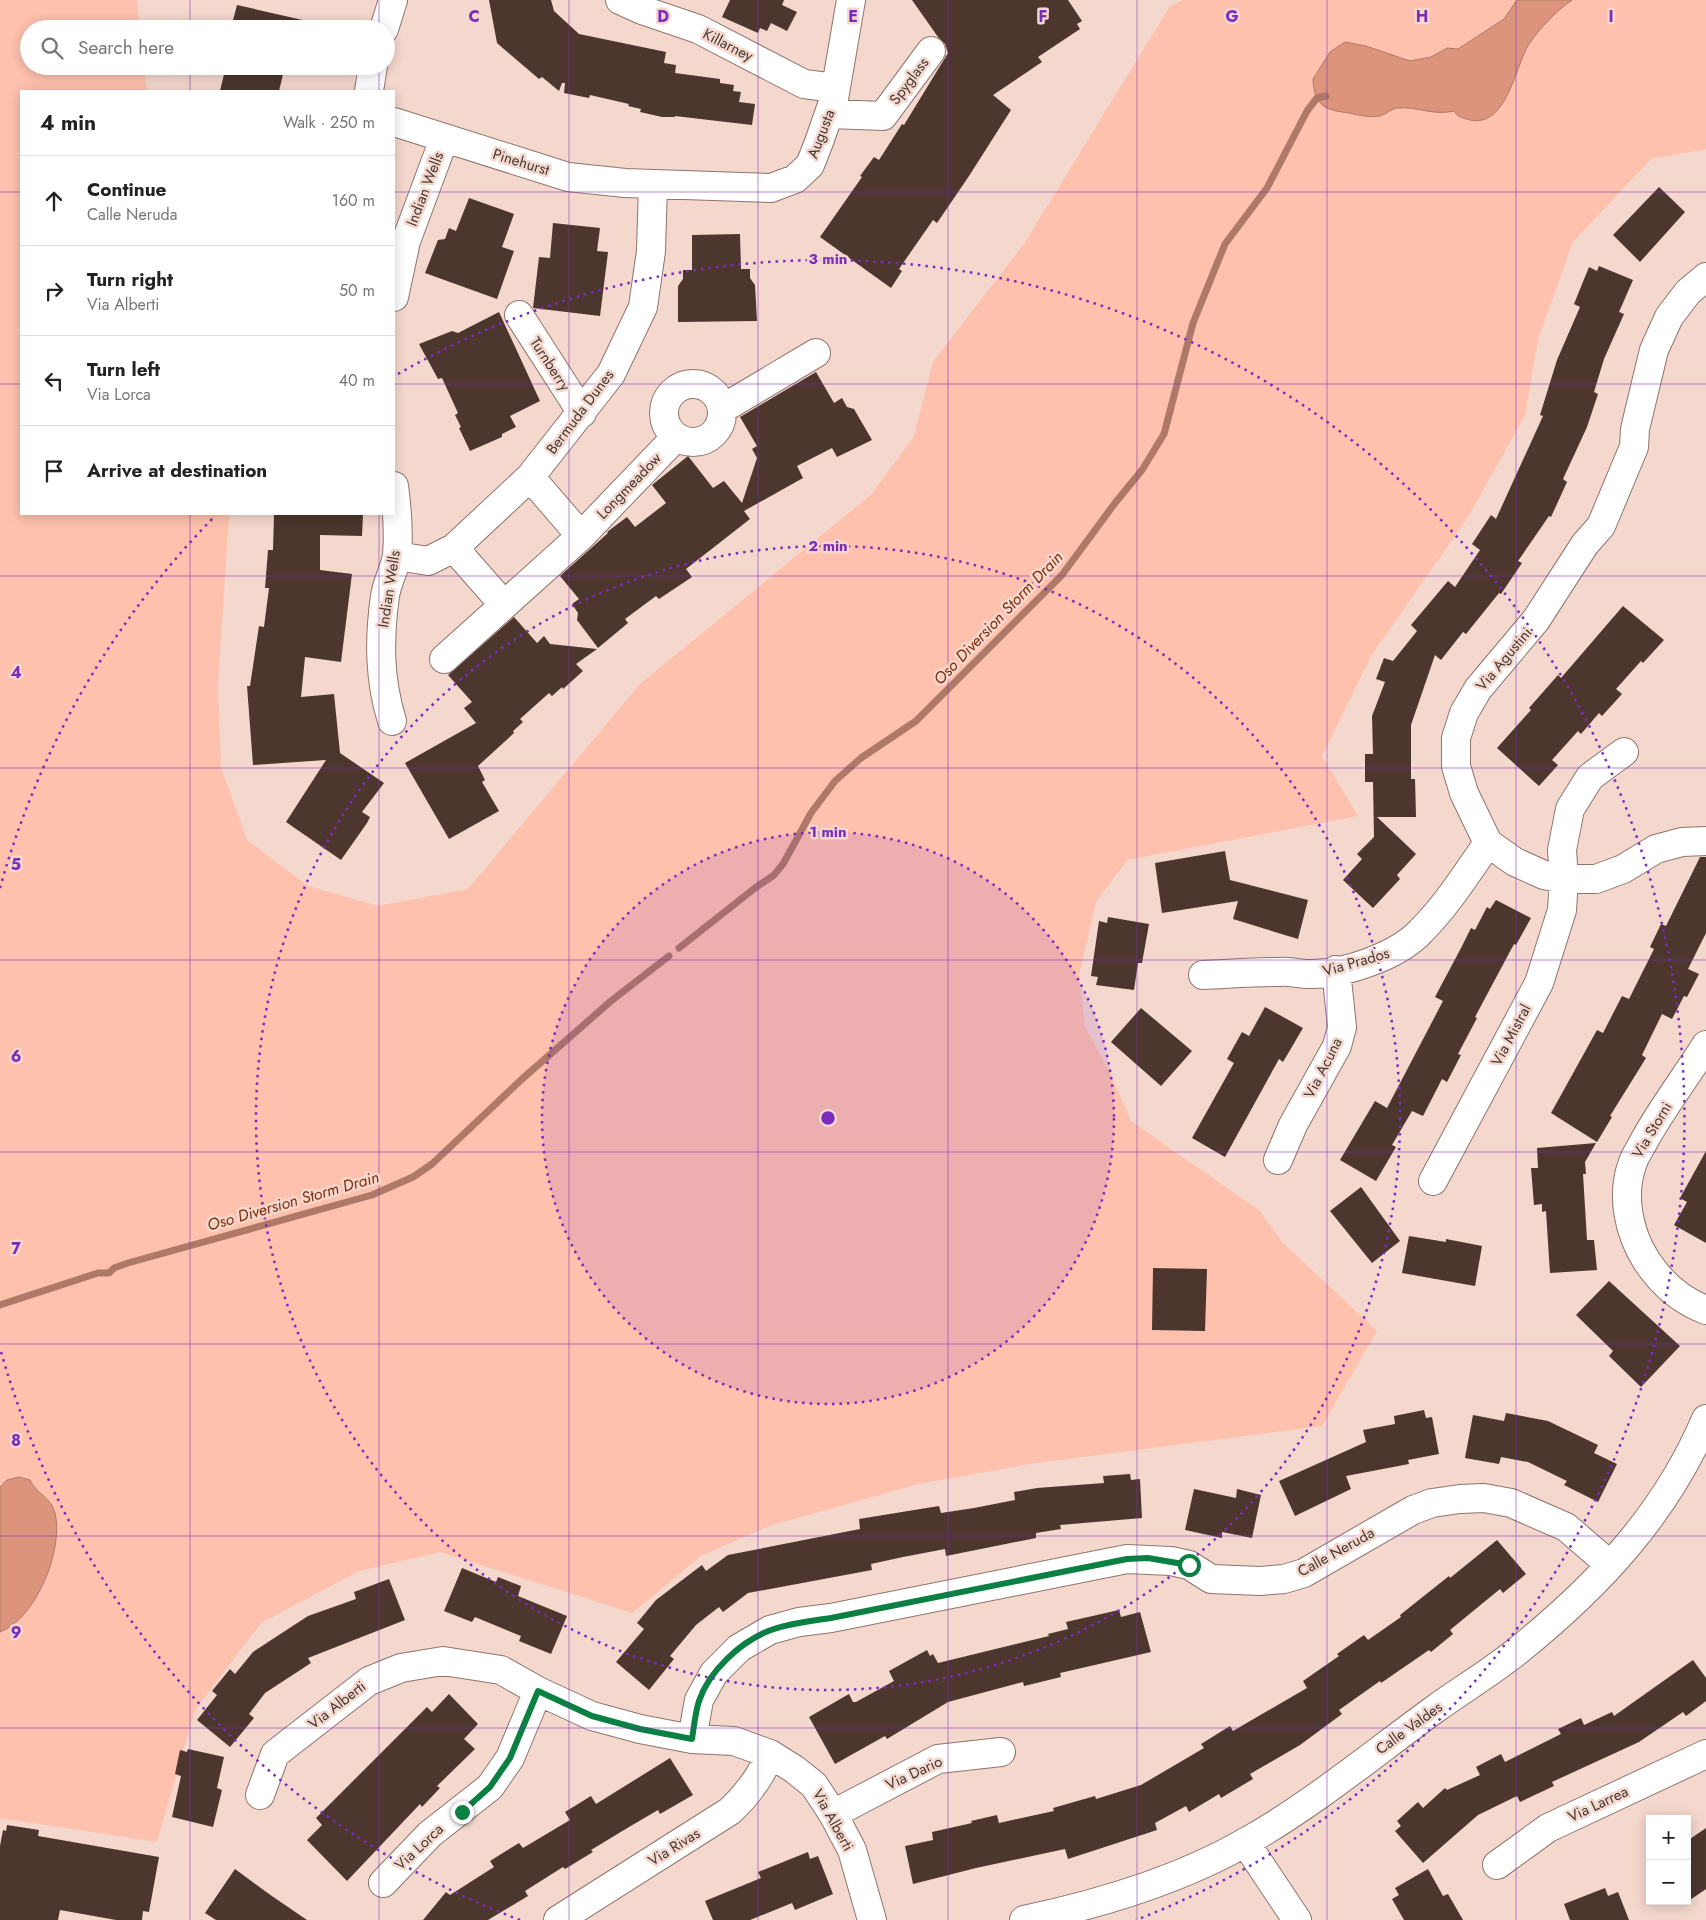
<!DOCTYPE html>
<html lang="en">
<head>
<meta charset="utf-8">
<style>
	:root { --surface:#fff; --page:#f2f2f2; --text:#222; --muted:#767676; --line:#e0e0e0 }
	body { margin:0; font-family:Jost,sans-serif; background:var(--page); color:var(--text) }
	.controls { position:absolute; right:15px; bottom:15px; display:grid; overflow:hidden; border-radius:0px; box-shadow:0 2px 12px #0003 }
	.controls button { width:45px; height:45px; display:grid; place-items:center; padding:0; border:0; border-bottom:1px solid var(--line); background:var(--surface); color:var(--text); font:25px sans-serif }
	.stop { position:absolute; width:15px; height:15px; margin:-11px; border:4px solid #0b8043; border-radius:50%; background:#fff }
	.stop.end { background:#0b8043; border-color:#fff; box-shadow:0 1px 5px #0008 }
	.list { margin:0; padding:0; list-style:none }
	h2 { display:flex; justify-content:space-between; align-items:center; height:65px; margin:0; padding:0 20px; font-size:21px }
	h2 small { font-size:16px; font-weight:400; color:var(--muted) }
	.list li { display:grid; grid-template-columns:32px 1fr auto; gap:15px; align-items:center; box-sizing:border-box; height:90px; padding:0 20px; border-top:1px solid var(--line) }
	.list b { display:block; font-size:19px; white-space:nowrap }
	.list p { margin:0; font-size:16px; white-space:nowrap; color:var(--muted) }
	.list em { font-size:16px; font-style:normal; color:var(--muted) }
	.icon { flex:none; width:28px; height:28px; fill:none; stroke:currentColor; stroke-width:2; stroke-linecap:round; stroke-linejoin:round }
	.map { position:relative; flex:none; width:1706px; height:1920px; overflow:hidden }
	.search { position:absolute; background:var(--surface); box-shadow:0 2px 12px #0003; left:20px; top:20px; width:375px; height:55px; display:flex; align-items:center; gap:12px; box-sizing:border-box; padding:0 18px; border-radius:28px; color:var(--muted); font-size:19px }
	.panel { position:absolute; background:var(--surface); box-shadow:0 2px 12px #0003; left:20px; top:90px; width:375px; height:425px; border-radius:0px }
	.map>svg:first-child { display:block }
	.green { fill:#fdc1ad }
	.water { fill:#dc947c; stroke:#af7967 }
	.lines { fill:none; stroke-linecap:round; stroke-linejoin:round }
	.stream { stroke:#af7967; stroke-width:7 }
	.building { fill:#4c362e }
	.minor-casing { stroke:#8f756c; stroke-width:30 }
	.minor { stroke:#fff; stroke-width:28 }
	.route { stroke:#0b8043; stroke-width:6 }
	.grid { fill:none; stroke:#7b2cbf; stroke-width:1; stroke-opacity:0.55 }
	.ring { fill:none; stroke:#7b2cbf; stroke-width:2.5; stroke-dasharray:2.5 5 }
	.labels { text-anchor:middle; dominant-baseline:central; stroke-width:5; stroke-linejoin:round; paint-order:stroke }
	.street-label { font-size:15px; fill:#453935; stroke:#f4d7cd }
	.water-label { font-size:16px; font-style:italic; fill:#802c09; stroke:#f4d7cd }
	.grid-label { font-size:16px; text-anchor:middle; font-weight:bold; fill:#7b2cbf; stroke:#f4d7cd; stroke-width:5; stroke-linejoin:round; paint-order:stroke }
	.centre { fill:#7b2cbf; stroke:#f4d7cd; stroke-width:2.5 }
	.ring-label { font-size:15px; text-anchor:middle; font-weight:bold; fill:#7b2cbf; stroke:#f4d7cd; stroke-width:5; stroke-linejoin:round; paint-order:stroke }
</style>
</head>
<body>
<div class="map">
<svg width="1706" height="1920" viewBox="0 0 1706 1920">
	<rect width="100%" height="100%" fill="#f4d7cd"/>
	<path class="green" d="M0,0H137L140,29H29V66H144L147,91H21V514H229L218,685L221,767L247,840L308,886L378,906L468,889L640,684L872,494L914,436L933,362L1024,244L1170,6L1183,0H1706V149L1651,159L1573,242L1538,339L1525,415L1468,517L1371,656L1322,756L1358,816L1127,860L1096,902L1079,975L1085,1026L1110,1073L1131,1121L1260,1211L1282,1242L1377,1331L1322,1426L1036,1463L918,1484L769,1526L701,1556L632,1613L440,1552L359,1571L261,1623L195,1710L157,1842L0,1818Z"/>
	<path class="water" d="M1517,0H1572C1556,11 1540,28 1529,44C1515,66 1507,128 1470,120C1462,118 1458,117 1454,111C1433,116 1417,106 1397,108C1390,109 1387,114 1380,116C1370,118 1359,115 1349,113C1326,110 1314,107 1313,79L1330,52L1345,42L1366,46L1410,61L1431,57L1447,48L1458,49L1504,19Z
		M19,1477L30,1480C36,1494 52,1498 55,1513C64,1549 36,1619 0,1632V1487L7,1480Z"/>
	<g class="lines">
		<path class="stream" d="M679,948L755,888L774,875L783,864L811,813L835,781L861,758L916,721L1062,575L1115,503L1142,470L1164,434L1193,323L1225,244L1267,188L1307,111L1317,98L1326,96
			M0,1305L98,1273H109L114,1268L128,1263L372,1195L413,1177L432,1164L522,1079L611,1001L669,956"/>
	</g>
	<path class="building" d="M489,0H551L554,11L579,34L666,52L664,63L676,65L675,73L720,79V83L734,85L733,91L741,92L739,102L755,104L752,125L675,116V117H662L640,112L641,109L628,106L629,104L590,95L589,98L564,93L565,83H562L559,91L542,77L539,79L497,43Z
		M730,0H784L782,5L797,12L787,31L771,23L767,31L760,28L758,33L722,17Z
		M912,0H1068L1082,21L1077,24L1080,29L1038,57L1042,62L993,95L1011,110L969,176L937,223L933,220L899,269L902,271L891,288L820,237L862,177L860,176L874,157L879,160L902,124L904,125L948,53L945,44L938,37Z
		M237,5L307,21L306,29H236L237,25L232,24Z
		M226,66H285L279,91H220Z
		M1659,187L1685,212L1640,262L1613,235Z
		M469,198L514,214L502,247L514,251L497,299L425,273L438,240L445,239L449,228L456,231Z
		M553,223L600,228L597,251L608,252L600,316L533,308L539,257L550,258Z
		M740,234L741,269H750V278L755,285L757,321L678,322V286L683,279V270H692V235Z
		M1599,266L1633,280L1619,312L1624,314L1604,359L1594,392L1598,394L1587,427L1563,479L1567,482L1551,517L1549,516L1518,561L1522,563L1501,594L1499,593L1466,634L1463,632L1441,660L1435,655L1411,725V779H1415L1416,817H1377L1416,854L1397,875L1400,879L1373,908L1343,880L1362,859L1357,854L1374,837L1373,782H1365V754H1373L1372,716L1385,682L1376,679L1384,658L1393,661L1417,631L1411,625L1448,581L1455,587L1480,550L1472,544L1491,515L1496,519L1543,416L1540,415L1557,360L1580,307L1574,304L1589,267L1597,271Z
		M499,312L540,401L510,416L516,427L502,434V437L470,451L459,428L461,427L455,415L458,413L442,378L438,379L419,344L452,331L458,333Z
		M816,372L834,403L842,398L847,407L854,409L872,440L837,457L832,448L797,466L803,478L744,511L750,519L686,569L692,577L659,599L656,596L625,619L628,623L598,648L577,620L578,613L572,604L579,599L560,576L608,533L607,532L627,517L635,527L666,503L652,485L688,456L713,488L724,481L742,503L757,458L752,449L757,446L740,417Z
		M279,514H363L362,536L320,535V570L352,574L341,662L305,657L301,697L334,694L340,753L384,783L362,812L370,817L367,823L341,860L286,822L326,760L253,765L247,686H250L259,626L264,627L269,588H265L268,550H273L274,515Z
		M1623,606L1664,640L1643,663L1641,661L1616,689L1622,694L1602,716L1599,713L1581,734L1578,731L1552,760L1558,765L1539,786L1497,748L1531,710L1529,708L1558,675L1561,678Z
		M514,617L537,643L544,636L550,644L597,649L576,664L583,671L563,689L562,687L552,696L549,693L520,719L523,722L513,731L514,733L478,766L485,780L482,782L499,811L449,839L405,763L476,723L464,708L472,702L448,675Z
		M1225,851L1230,880L1308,900L1298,939L1233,919L1238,901L1162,913L1155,863Z
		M1700,857H1706V933L1688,969L1699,974L1687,997L1684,996L1672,1019L1662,1014L1642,1055L1646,1058L1610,1116L1612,1117L1597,1142L1551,1113L1597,1030L1603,1033L1622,996L1629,999L1654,949L1650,947L1661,924L1666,926Z
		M1496,900L1531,918L1516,945L1514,944L1475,1017L1477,1018L1458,1054L1461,1055L1447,1082L1442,1079L1423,1116L1412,1111L1392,1145L1396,1147L1376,1181L1340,1160L1375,1101L1387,1108L1443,1001L1435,997L1461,948L1471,928L1475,930L1487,907L1490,909Z
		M1108,917L1149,924L1142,963H1138L1134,990L1096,985L1098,977L1091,976L1099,921L1107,923Z
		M1265,1007L1303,1028L1283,1062L1279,1059L1225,1157L1192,1138L1234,1063L1227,1059L1242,1032L1249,1036Z
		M1141,1008L1192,1051L1161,1086L1111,1042Z
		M1596,1143L1585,1162L1586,1174H1583L1587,1240H1594L1597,1270L1550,1273L1546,1211L1542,1212V1204L1534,1205L1531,1168H1538L1537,1148Z
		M1706,1151V1243L1674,1225L1687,1202L1680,1198Z
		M1361,1187L1400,1241L1372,1263L1330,1211Z
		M1409,1236L1446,1242V1239L1482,1246L1475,1286L1402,1273Z
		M1153,1268L1207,1269L1205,1331L1152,1330Z
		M1609,1281L1680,1346L1641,1387L1609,1356L1613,1351L1576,1315Z
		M1424,1410L1426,1418L1432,1417L1439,1454L1408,1460L1409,1464L1346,1476L1351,1489L1295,1516L1279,1481L1366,1442L1363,1430L1395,1424L1394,1416Z
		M1506,1413L1548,1421L1598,1445L1594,1453L1617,1464L1598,1502L1564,1485L1567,1481L1528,1462L1501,1457L1499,1464L1465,1458L1473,1415L1504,1421Z
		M1130,1474L1131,1480L1140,1479L1142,1518L1060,1525L1061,1529L1036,1533V1538L946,1556L945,1549L903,1557L871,1564L872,1570L748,1593L723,1612L719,1607L696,1625L670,1656L674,1659L649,1690L616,1662L644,1629L637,1623L656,1600L702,1565L706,1571L728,1555L860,1529L859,1519L939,1506L941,1513L974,1508L1015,1500L1014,1492L1037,1488L1104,1483L1103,1476Z
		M1194,1489L1236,1498L1237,1489L1261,1495L1252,1538L1222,1532V1538L1185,1530Z
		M1497,1540L1526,1574L1503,1593L1500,1589L1450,1630L1453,1634L1431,1652L1429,1650L1381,1683L1380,1681L1339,1710L1342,1714L1300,1745L1250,1774L1253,1779L1221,1798L1219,1794L1189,1812L1186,1806L1155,1823L1157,1830L1068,1859L1065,1849L976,1868L913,1884L905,1846L933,1840L932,1832L972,1823L971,1821L997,1815L999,1823L1054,1811L1053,1808L1095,1796L1096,1799L1141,1785L1204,1748L1201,1744L1230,1726L1233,1731L1307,1688L1303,1681L1339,1656L1337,1654L1364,1635L1368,1640L1401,1617L1400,1615L1449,1576L1450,1578Z
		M462,1568L496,1582L498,1577L521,1586L518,1596L567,1616L551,1654L519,1641L521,1636L475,1617L472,1622L444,1611Z
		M389,1579L405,1620L308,1658L311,1663L265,1693L249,1714L254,1718L230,1747L197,1720L217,1695L212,1691L230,1669L235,1674L253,1652L308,1616L356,1599L354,1592Z
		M1119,1610L1121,1617L1140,1612L1151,1652L1060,1673L1061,1677L1024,1686L1023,1682L948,1702L887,1739L885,1736L835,1764L809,1717L849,1694L853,1702H856L894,1681L889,1671L927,1650L930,1656L933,1654L938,1663L1049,1636L1048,1634L1068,1629L1066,1622Z
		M1693,1660L1706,1678V1701L1686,1716L1683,1712L1639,1742L1552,1782L1554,1786L1520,1802L1517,1796L1478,1815L1423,1863L1395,1831L1401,1826L1397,1821L1418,1802L1423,1808L1445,1788L1447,1790L1480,1775L1476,1767L1501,1754L1505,1762L1561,1734L1558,1729L1581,1718L1584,1725L1612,1712L1614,1716Z
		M449,1694L478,1724L464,1739L475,1749L437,1786L440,1788L422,1807L420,1804L347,1881L307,1840L322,1825L316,1818L427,1707L432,1712Z
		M188,1749L224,1757L217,1788L222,1790L213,1827L172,1817L181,1776L175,1774L180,1750L187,1752Z
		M670,1758L693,1795L660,1814L658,1810L629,1827L591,1850L593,1852L565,1869L563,1867L525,1891L528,1896L488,1920H423L446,1892L450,1895L494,1867L490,1861L519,1843L523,1848L570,1820L565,1812L591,1796L596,1804Z
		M7,1825L39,1830L38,1836L159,1857L149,1912L143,1911L142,1920H116L60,1910L58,1920H0V1846L3,1830L6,1831Z
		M1706,1828V1889L1687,1902V1841Z
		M808,1852L810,1859L818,1856L833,1894L795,1910L792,1903L750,1920H713L705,1901L761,1878L758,1872Z
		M235,1869L269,1894L307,1920H216L205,1913Z
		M1428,1869L1443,1896L1448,1894L1463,1920H1404L1392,1899L1399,1895L1395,1888Z
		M1605,1888L1608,1896L1618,1892L1629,1920H1570L1564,1904Z"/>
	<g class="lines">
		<g class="minor-casing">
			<path id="minor" d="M620,0L642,10L698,29L804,84L835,88
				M384,29L393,0
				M369,91L373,66
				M830,114L883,116L931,51
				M394,122L568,177L625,183L771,188L795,179L810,165L819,142L834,99L851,0
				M1706,277L1688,292L1669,317L1654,350L1635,429L1634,447L1601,526L1585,544L1536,620L1478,689L1464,713L1456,738V766L1464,793L1488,843L1515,862L1544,875L1564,879H1596L1623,869L1656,849L1682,842L1706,841
				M394,297L406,241L444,139
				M519,315L582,413
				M664 413a29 29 0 1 1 58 0a29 29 0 1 1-58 0Z
				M722,409L816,353
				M530,477L581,536
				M454,548L504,605
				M397,556L428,561L454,548L530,477L611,374L643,307L651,251L653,184
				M444,659L581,536L676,437
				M392,721C379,679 379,639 385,596C387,582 395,569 397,555C399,532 397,508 394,486
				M1203,975C1228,974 1254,972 1279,972C1289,971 1299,974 1309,974C1343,975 1398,956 1421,931C1447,905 1467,873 1488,843
				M1706,1045C1686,1077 1662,1108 1644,1141C1640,1149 1634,1157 1632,1165C1621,1196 1629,1233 1646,1260C1661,1283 1679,1300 1706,1310
				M1278,1160L1293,1125L1337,1046L1342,1027L1336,970
				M1433,1181L1539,983L1562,910L1564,879L1562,850L1570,809L1590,777L1624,752
				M692,1739L699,1700L714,1673L739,1648L770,1630L799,1622L831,1618L1127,1559L1171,1561L1189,1565L1211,1579L1260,1581L1284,1579L1304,1573L1413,1510L1432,1503L1460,1499L1484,1498L1511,1503L1566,1527L1610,1565
				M260,1795L275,1754L369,1681L401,1668L443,1661L501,1670L538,1691L592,1716L640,1729L692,1739L734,1741L770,1754L794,1769L814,1785L833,1814L852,1850L872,1920
				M833,1814L938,1759L1001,1752
				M1245,1842L1297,1920
				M1497,1865L1548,1828L1706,1754
				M383,1883L430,1834L490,1787L510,1758L538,1691
				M558,1920L730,1811C748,1794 761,1777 770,1754
				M1024,1920C1100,1904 1178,1881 1246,1842C1313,1804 1373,1754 1435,1709C1464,1688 1495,1670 1521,1648C1600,1584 1666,1513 1706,1419"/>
		</g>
		<use href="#minor" class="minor"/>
	</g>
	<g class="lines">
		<path class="route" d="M462,1812L490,1787L510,1758L538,1691L592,1716L640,1729L692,1739C694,1727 695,1713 699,1701C709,1671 741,1641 771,1630C790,1623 811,1621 831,1618L1127,1559L1148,1558L1189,1565"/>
	</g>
	<path class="grid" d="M190,0V29M379,0V29M569,0V1920M758,0V1920M948,0V1920M1137,0V1920M1327,0V1920M1516,0V1920M190,66V91M379,66V91M0,192H21M394,192H1706M0,384H21M394,384H1706M190,514V1920M379,514V1920M0,576H1706M0,768H1706M0,960H1706M0,1152H1706M0,1344H1706M0,1536H1706M0,1728H1706"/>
	<circle cx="828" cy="1118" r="286" fill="#7b2cbf" fill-opacity=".12"/>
	<g class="ring">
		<circle cx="828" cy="1118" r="286"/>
		<circle cx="828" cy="1118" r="572"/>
		<path d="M520 1920A859 859 0 0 1 0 1348M0 888A859 859 0 0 1 215 516M398 374A859 859 0 1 1 1136 1920"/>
	</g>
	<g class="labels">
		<g class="street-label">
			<text transform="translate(728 45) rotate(27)">Killarney</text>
			<text transform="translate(909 81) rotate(-53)">Spyglass</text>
			<text transform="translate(821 134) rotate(-69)">Augusta</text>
			<text transform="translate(521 162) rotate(17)">Pinehurst</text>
			<text transform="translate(425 189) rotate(-69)">Indian Wells</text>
			<text transform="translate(550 364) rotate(57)">Turnberry</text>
			<text transform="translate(580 412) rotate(-53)">Bermuda Dunes</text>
			<text transform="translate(629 486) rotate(-46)">Longmeadow</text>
			<text transform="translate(389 589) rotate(-81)">Indian Wells</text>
			<text transform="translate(1504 659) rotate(-50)">Via Agustini</text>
			<text transform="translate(1356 962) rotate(-16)">Via Prados</text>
			<text transform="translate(1511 1035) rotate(-62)">Via Mistral</text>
			<text transform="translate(1323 1068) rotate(-63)">Via Acuna</text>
			<text transform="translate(1652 1130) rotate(-59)">Via Storni</text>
			<text transform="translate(1336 1552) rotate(-29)">Calle Neruda</text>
			<text transform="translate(337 1705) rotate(-38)">Via Alberti</text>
			<text transform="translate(1409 1728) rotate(-36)">Calle Valdes</text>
			<text transform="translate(914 1773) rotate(-25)">Via Dario</text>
			<text transform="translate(1598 1804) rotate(-25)">Via Larrea</text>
			<text transform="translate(833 1820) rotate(61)">Via Alberti</text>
			<text transform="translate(419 1847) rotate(-43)">Via Lorca</text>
			<text transform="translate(674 1847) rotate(-32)">Via Rivas</text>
		</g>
		<g class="water-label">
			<text transform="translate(998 618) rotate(-46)">Oso Diversion Storm Drain</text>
			<text transform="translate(293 1201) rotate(-16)">Oso Diversion Storm Drain</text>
		</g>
	</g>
	<g class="grid-label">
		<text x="474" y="22">C</text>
		<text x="663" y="22">D</text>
		<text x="853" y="22">E</text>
		<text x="1043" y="22">F</text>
		<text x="1232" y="22">G</text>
		<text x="1422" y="22">H</text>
		<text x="1611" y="22">I</text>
		<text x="16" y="678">4</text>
		<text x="16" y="870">5</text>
		<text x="16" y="1062">6</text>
		<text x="16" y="1254">7</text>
		<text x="16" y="1446">8</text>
		<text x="16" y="1638">9</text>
	</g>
	<circle cx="828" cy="1118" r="8" class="centre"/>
	<g class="ring-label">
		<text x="828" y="264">3 min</text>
		<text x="828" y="551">2 min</text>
		<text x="828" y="837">1 min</text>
	</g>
</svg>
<div class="controls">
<button>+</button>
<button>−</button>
</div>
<div class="stop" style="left:1189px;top:1565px"></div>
<div class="stop end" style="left:462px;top:1812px"></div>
<div class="search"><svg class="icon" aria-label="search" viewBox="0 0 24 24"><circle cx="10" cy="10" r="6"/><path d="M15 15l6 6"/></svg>Search here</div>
<section class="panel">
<h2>4 min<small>Walk · 250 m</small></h2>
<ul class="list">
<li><svg class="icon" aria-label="ahead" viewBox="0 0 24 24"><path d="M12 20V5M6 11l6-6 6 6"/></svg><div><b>Continue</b><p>Calle Neruda</p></div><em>160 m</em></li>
<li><svg class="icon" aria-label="right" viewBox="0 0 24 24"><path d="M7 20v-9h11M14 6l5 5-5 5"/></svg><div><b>Turn right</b><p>Via Alberti</p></div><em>50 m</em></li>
<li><svg class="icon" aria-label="left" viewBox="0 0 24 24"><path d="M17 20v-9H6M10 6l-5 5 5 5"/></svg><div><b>Turn left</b><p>Via Lorca</p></div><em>40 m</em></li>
<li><svg class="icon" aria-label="arrive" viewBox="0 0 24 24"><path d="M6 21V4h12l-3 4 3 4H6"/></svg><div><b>Arrive at destination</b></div></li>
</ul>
</section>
</div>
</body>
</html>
